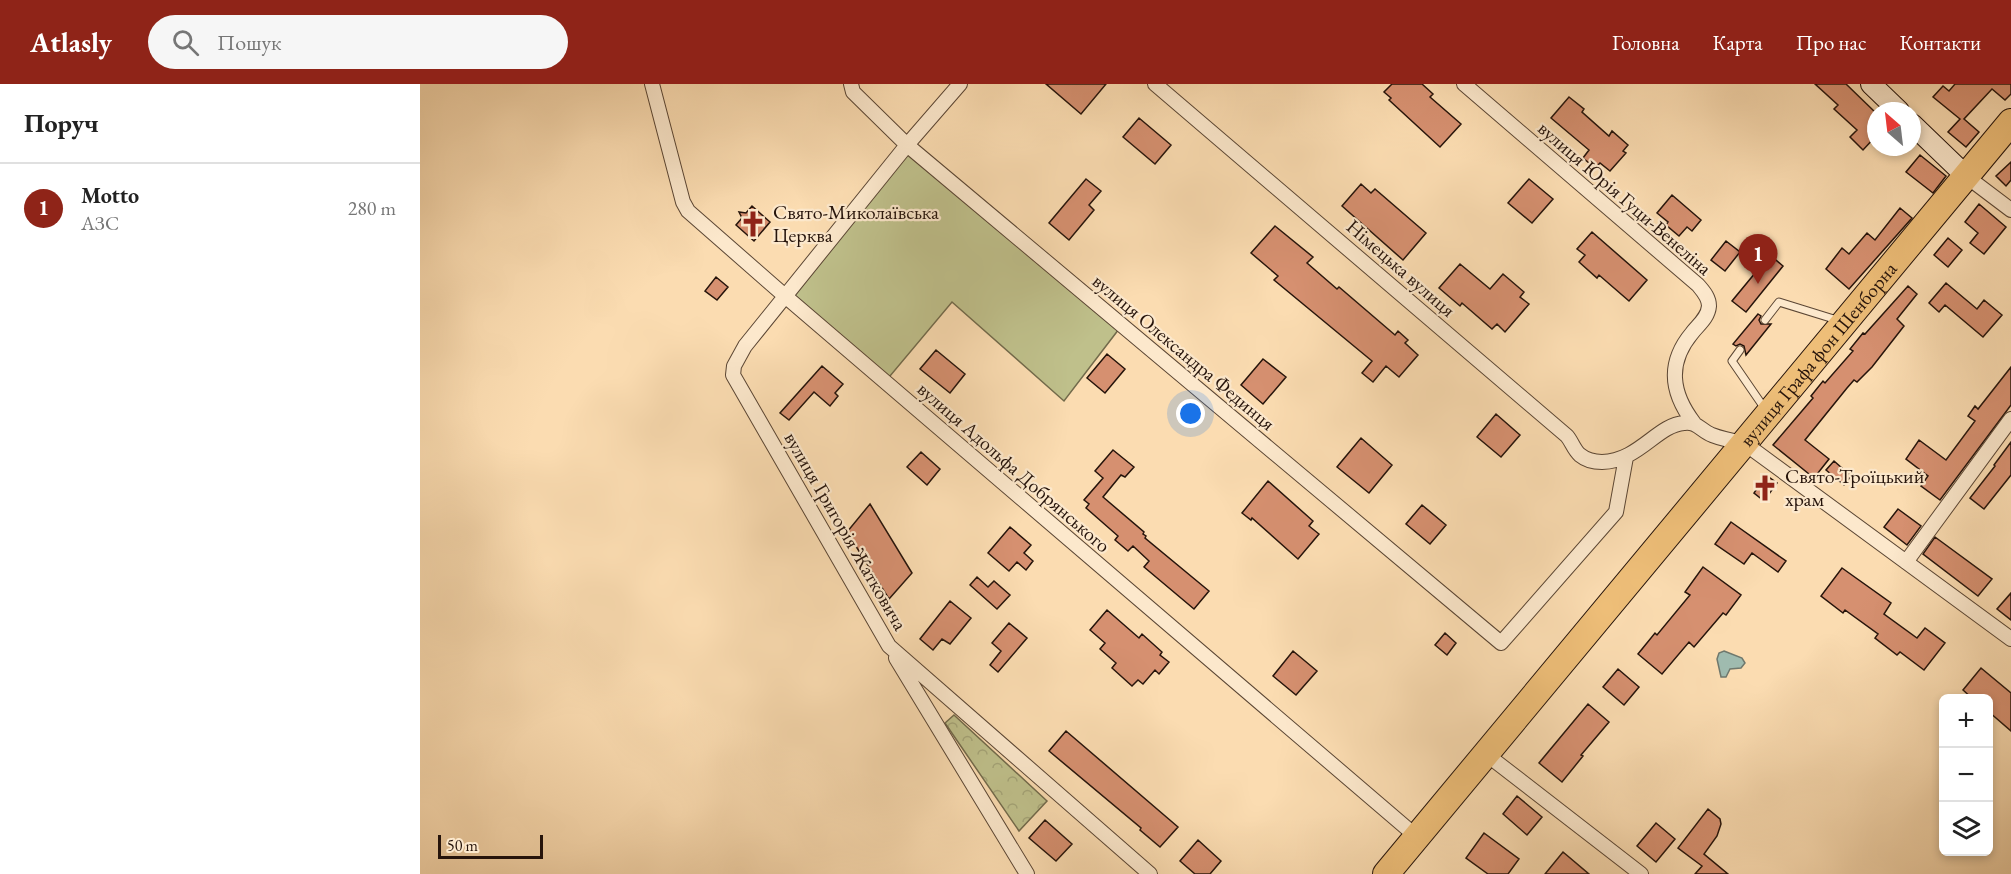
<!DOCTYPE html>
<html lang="uk">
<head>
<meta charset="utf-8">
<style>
	:root { --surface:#fff; --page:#f6f6f6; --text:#222; --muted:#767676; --line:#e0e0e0; --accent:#8f2418 }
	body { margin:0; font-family:"EB Garamond",serif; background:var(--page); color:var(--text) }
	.controls { position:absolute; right:18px; bottom:18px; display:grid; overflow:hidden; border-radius:9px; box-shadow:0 3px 9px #0003 }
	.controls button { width:54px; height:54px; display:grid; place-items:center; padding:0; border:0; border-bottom:2px solid var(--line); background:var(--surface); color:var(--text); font:30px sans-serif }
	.compass { position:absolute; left:1447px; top:18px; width:54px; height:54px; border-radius:50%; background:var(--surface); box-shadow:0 3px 9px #0003; rotate:332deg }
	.scale { position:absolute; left:18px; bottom:15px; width:105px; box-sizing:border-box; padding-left:6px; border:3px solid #26140b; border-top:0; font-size:16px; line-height:21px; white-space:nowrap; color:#26140b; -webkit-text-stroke:4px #fce8cc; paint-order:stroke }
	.you { position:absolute; left:771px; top:330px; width:21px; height:21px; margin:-15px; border:4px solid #fff; border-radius:50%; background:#1a73e8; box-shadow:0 0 0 9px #1a73e833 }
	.badge { display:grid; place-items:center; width:39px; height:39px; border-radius:50%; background:var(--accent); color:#fff; font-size:20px; font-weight:700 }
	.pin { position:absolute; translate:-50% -50px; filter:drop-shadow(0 2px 3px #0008) }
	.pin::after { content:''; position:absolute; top:32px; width:21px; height:18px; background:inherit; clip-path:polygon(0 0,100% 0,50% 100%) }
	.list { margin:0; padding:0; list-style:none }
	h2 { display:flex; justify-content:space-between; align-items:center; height:78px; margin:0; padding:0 24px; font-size:26px }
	h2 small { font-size:20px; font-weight:400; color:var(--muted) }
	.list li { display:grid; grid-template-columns:39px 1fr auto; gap:18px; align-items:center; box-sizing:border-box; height:90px; padding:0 24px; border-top:2px solid var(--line) }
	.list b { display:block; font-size:22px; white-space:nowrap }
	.list p { margin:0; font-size:20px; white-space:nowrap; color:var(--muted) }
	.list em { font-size:20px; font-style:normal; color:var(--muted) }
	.icon { flex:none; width:33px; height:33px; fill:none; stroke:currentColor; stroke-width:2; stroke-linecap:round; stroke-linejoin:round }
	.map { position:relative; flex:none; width:1591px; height:790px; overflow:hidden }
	header { display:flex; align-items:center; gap:36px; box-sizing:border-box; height:84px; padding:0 30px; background:var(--accent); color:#fff }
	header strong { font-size:28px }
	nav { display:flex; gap:33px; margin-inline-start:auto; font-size:21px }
	.search { width:420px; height:54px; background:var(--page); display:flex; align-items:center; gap:15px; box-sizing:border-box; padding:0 21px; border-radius:33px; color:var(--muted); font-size:22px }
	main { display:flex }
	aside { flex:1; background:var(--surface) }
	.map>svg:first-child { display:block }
	.grass { fill:#bfc08b; stroke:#726a4b; stroke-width:1.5 }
	.park { fill:url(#park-crowns); stroke:#726a4b; stroke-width:1.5 }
	.water { fill:#9fbbaf; stroke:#6f786d; stroke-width:1.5 }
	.building { fill:#d69070; stroke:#26140b; stroke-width:1.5 }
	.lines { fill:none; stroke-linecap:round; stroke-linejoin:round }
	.lane-casing { stroke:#5b4634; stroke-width:9 }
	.street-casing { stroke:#5b4634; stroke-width:16 }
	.secondary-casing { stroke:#26140b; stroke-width:22 }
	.highway-casing { stroke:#26140b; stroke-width:28 }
	.lane { stroke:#fce8cc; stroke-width:7 }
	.street { stroke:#fce8cc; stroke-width:14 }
	.secondary { stroke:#fce8cc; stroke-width:20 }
	.highway { stroke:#eebe78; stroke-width:26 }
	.labels { text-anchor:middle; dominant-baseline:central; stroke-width:4.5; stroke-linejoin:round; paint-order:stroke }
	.street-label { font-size:20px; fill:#26140b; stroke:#fce8cc }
	.poi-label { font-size:20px; fill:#26140b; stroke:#fce8cc; text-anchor:start }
</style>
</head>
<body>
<header>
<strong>Atlasly</strong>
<div class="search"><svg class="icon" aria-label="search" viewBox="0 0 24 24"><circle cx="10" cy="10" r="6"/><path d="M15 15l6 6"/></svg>Пошук</div>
<nav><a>Головна</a><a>Карта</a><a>Про нас</a><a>Контакти</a></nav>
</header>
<main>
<aside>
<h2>Поруч<small></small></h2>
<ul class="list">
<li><span class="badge">1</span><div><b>Motto</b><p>АЗС</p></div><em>280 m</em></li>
</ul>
</aside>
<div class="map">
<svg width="1591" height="790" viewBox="0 0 1591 790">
	<defs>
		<pattern id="park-crowns" width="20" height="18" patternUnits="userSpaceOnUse" patternTransform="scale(1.5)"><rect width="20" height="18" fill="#bfc08b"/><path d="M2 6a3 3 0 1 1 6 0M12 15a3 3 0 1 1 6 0" fill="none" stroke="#a4a477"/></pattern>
	</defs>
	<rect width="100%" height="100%" fill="#fbdcb1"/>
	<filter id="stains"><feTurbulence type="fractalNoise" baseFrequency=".00333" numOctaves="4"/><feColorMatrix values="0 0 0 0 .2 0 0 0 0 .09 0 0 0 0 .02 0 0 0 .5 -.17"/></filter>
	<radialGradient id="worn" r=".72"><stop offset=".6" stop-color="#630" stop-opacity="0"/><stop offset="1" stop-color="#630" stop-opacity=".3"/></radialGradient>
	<path class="grass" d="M487,61L702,241L644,317L532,218L465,298L365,212Z"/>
	<path class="park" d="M534,631L627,717L599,747L525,639Z"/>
	<path class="water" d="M1304,567L1322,574L1325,579L1321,584L1310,585L1306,593H1301L1297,575L1299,569Z"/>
	<path class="building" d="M626,0H686L661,30Z
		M972,0H1002L1013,10L1010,13L1041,40L1020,63L969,16L971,14L964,8Z
		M1395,0H1426L1456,29V52L1443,66L1430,53L1437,46L1414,25L1418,21Z
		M1535,0H1591V10L1585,16L1572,5L1544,35L1559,48L1546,63L1528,48L1540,35L1513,13L1523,2L1529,7Z
		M1149,13L1164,25L1162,28L1189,52L1192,47L1208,61L1203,67L1206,69L1190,87L1180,79L1175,84L1163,74L1169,66L1131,34Z
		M719,34L751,61L735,80L703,53Z
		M1500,71L1526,92L1513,109L1486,88Z
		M1591,78V96L1586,102L1576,92Z
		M666,95L681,107L669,121L674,126L649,156L629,139Z
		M1109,95L1133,115L1112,139L1088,119Z
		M941,100L951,109L955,105L1006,149L983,176L922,122Z
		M1252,111L1281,136L1272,147L1267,143L1259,152L1246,141L1248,138L1237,129Z
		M1559,120L1586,143L1564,170L1550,159L1558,149L1545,138Z
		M332,122L350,138L334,157L316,141L322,134L319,128L326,129Z
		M1480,124L1492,134L1429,205L1406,185L1422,164L1429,170L1447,149L1455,156Z
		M855,142L893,173L887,179L917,205L919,203L975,251L978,247L988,256L985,259L998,271L979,293L966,282L953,298L942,289L952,277L854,196L858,192L831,169Z
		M1172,148L1227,196L1209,217L1179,191L1177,194L1159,178L1165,171L1157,165Z
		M1528,154L1542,166L1528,183L1514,171Z
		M1306,157L1320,168L1305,187L1291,176Z
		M1350,171L1363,182L1326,228L1312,217Z
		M1040,180L1070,205L1083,190L1104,208L1100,213L1109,220L1085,248L1077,240L1072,245L1042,219L1040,222L1019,204Z
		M296,193L308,203L297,216L285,207Z
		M1526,199L1557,225L1564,216L1582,231L1563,253L1525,221L1519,228L1509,219Z
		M1488,202L1497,210L1477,235L1484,242L1452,283L1437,298L1434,296L1427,304L1385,356L1409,375L1394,394L1353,361L1393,314L1391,312L1403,297L1405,299L1433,267L1430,265L1443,249L1445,250Z
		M1338,230L1341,232L1339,236L1341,240H1351L1326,271L1324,262L1320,260L1316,262L1313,260Z
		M516,266L545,290L530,309L500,285Z
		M687,270L705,285L685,309L667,294Z
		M843,275L866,293L843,320L821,301Z
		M402,282L423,300L415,309L418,312L410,322L394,308L369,336L360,329Z
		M1591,283V321L1520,416L1501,402L1508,392L1486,375L1499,356L1526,376L1555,337L1548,332L1555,322L1558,325Z
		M1076,330L1100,351L1081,373L1057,353Z
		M941,354L972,381L949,409L917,383Z
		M1591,358V391L1564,425L1550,414L1575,382L1574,381Z
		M693,366L714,383L705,393L701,391L683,413L724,448L723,450L726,452L725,454L789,507L774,525L724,483L729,477L713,462L708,467L695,456L698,452L666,424L669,420L664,416L683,394L675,387Z
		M501,368L520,385L507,401L487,383Z
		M1414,377L1431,392L1424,401L1406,386Z
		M1346,391L1357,399L1344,417L1334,409Z
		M848,397L893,437L889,442L899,450L878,475L832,434L831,436L822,429Z
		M450,420L492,489L469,515L427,448Z
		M1002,421L1026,441L1010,460L986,440Z
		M1478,425L1501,442L1487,461L1464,443Z
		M1311,438L1366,477L1358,488L1332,469L1324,480L1295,460Z
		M590,443L611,461L604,469L613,477L606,486L597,478L589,487L568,469Z
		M1515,453L1572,495L1558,512L1503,470Z
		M1283,483L1321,511L1306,531L1303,529L1274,563L1269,558L1242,590L1218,570L1235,549L1237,551L1270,511L1265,508Z
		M1422,484L1471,519L1464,530L1497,554L1505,544L1525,559L1504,586L1480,568L1477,571L1455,554L1458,550L1425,526L1423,529L1401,512Z
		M557,493L568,503L574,497L590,511L577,525L550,501Z
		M1591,509V536L1577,525Z
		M530,517L551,534L530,560L522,555L513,566L500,555Z
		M687,526L719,554L722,550L742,568L740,571L749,578L739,590L735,586L723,600L718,596L712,602L692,584L696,579L680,565L685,559L670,546Z
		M589,539L607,554L578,588L570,581L581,567L572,559Z
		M1025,549L1036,559L1027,571L1015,561Z
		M873,567L897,587L876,611L853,592Z
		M1561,584L1591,609V647L1569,628V615H1553L1543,606Z
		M1198,585L1219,603L1204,621L1183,603Z
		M1168,620L1189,638L1161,671L1163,672L1142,698L1119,679Z
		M646,647L758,743L740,763L720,746L721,744L629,667Z
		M1097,712L1122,733L1107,751L1083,730Z
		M1288,725L1300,735L1301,740L1297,752L1284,770L1308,790H1275L1282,782L1258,764Z
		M625,736L652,760L636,777L609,754Z
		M1236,739L1255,755L1236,778L1217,762Z
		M1064,749L1099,775L1088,790H1068L1046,774Z
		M778,756L801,777L790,790H775L760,777Z
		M1143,768L1169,790H1125Z"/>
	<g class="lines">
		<g class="lane-casing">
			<path id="lane" d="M1345,236L1359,218L1417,236
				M1320,266L1312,277L1345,325"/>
		</g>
		<g class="street-casing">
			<path id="street" d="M232,0L263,118L268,127L365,212L997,753
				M431,0L433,8L487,61L1081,559L1196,428L1206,373
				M540,0L487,61L325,262L314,282L313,291L469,562L730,790
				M735,0L1147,352C1152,358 1154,366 1160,371C1166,376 1175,378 1182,378C1219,377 1237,341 1264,339C1277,337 1281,347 1292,351C1302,355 1313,357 1324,359L1591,555
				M1044,0L1278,201C1283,207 1289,213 1289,222C1288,234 1278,241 1272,249C1247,279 1251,309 1274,339
				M1546,92L1591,126
				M1486,478L1591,335
				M476,574L607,790
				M1066,670L1221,790"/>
		</g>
		<g class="secondary-casing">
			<path id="secondary" d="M1451,0L1479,27
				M1492,40L1546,92"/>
		</g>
		<g class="highway-casing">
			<g id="highway">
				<path id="s1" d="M966,790L1591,38"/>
			</g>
		</g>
		<use href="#lane" class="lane"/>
		<use href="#street" class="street"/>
		<use href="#secondary" class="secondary"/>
		<use href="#highway" class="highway"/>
	</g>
	<defs>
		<g id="church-bare" transform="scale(2.07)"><path d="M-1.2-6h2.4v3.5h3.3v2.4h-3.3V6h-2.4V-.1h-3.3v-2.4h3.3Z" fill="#8f2418" stroke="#fce8cc" stroke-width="2.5" paint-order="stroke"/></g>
	</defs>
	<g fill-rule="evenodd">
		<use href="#church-bare" x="333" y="140"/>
		<use href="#church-bare" x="1345" y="404"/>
	</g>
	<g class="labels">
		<g class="street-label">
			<text transform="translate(1205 114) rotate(41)">вулиця Юрія Гуци-Венеліна</text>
			<text transform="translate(981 184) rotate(41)">Німецька вулиця</text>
			<text stroke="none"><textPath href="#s1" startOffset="676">вулиця Графа фон Шенборна</textPath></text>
			<text transform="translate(764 268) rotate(40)">вулиця Олександра Фединця</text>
			<text transform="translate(594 383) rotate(41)">вулиця Адольфа Добрянського</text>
			<text transform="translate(426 447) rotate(60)">вулиця Григорія Жатковича</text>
		</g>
		<g class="poi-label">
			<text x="353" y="128">Свято-Миколаївська<tspan x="353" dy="23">Церква</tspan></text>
			<text x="1365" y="392">Свято-Троїцький<tspan x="1365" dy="23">храм</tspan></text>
		</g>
	</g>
	<rect width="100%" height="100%" filter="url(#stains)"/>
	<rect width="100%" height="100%" fill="url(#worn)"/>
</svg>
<div class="controls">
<button>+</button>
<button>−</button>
<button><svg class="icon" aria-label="layers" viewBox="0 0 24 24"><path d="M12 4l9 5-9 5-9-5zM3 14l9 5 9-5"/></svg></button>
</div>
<svg class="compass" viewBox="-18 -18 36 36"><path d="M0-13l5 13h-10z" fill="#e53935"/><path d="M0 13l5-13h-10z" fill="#767676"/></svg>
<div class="scale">50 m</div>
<div class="you"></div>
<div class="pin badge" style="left:1338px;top:200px">1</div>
</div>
</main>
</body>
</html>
